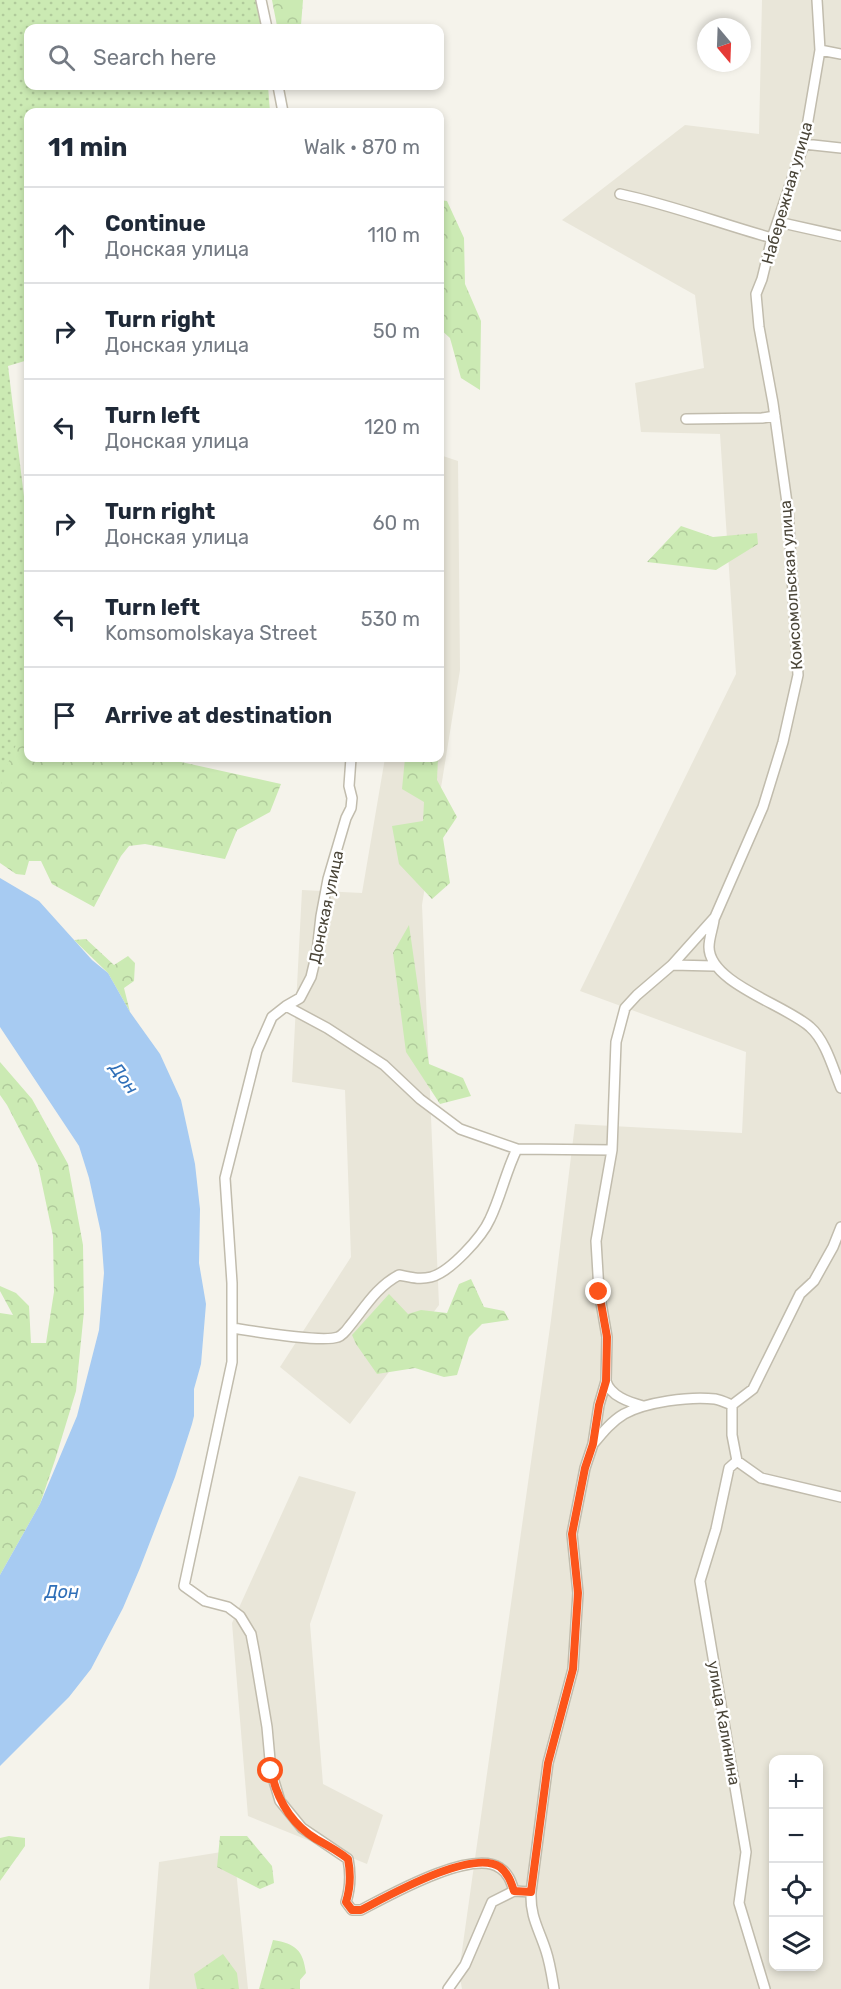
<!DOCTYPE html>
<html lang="en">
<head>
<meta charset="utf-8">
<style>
	:root { --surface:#fff; --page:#f6f6f7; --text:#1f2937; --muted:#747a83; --line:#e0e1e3 }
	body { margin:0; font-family:Rubik,sans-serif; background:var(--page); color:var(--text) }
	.controls { position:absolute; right:18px; bottom:18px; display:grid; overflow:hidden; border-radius:12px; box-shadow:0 3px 9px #0003 }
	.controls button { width:54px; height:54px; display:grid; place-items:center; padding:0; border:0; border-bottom:2px solid var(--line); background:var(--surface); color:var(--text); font:30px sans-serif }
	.compass { position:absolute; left:697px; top:18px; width:54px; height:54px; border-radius:50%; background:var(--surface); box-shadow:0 3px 9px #0003; rotate:161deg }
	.stop { position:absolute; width:18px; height:18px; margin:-14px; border:4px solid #fc551b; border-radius:50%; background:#fff }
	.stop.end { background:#fc551b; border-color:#fff; box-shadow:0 2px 6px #0008 }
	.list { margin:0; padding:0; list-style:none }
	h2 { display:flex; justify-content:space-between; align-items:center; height:78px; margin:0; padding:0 24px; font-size:26px }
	h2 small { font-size:20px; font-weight:400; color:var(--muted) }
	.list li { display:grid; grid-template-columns:39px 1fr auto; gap:18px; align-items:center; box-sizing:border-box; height:96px; padding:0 24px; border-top:2px solid var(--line) }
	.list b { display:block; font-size:22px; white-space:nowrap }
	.list p { margin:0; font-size:20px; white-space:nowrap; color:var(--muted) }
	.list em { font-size:20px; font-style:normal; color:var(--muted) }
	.icon { flex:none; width:33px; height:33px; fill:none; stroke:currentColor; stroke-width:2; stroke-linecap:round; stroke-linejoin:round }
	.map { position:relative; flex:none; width:841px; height:1989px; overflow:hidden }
	.search { position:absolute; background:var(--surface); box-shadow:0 3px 9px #0003; left:24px; top:24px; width:420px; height:66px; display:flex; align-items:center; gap:15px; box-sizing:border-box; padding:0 21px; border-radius:12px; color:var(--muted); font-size:22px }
	.panel { position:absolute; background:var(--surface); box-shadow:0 3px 9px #0003; left:24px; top:108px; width:420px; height:654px; border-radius:12px }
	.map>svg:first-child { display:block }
	.residential { fill:#e9e6d9; fill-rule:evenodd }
	.grass { fill:url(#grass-dots) }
	.forest { fill:url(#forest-crowns) }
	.water { fill:#a7cbf2 }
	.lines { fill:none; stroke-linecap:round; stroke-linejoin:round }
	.street-casing { stroke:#c1bcad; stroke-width:12 }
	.street { stroke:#fff; stroke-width:9 }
	.route { stroke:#fc551b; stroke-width:8 }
	.labels { text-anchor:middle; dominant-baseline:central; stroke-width:5; stroke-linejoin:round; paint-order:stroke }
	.street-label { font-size:16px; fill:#4a4538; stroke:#fff }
	.water-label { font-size:18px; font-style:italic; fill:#2f6fb8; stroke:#fff }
</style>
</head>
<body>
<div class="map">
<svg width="841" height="1989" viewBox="0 0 841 1989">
	<defs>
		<pattern id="grass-dots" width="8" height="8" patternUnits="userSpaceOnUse" patternTransform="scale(1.5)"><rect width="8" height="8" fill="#cbeab3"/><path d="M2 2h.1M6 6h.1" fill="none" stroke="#b0ca9b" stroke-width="1.8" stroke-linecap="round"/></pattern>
		<pattern id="forest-crowns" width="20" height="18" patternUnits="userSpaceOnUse" patternTransform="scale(1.5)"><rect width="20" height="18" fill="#cbeab3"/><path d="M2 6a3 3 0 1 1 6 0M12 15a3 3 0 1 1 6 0" fill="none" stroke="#b0ca9b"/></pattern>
	</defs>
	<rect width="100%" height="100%" fill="#f5f3eb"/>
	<path class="residential" d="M762,0H841V1989H462L459,1972L551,1320L575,1124L742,1133L746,1052L580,991L736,674L720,434L641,432L635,383L704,368L695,295L562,220L685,125L759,134ZM774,1760H818V1966H774Z
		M440,455L458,461L460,670L422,905L439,1305L350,1424L280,1367L351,1257L345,1090L292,1082L302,890L362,893L385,758H440Z
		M299,1476L356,1492L310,1624L323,1784L383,1815L367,1864L248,1816L232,1623Z
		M234,1850L248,1989H149L159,1862Z"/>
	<path class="grass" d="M0,0H263L265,28H28V86H268L270,112H28V360L8,366L28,529V758L0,809Z"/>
	<path class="forest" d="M272,0H303L301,25L277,26Z
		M440,200L447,201L464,238L465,284L481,321L480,390L461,378L450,338L440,329Z
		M681,526L713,537L757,533L758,544L716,570L647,562Z
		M28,724V758H163L281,784L270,812L237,830L225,859L145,844L129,846L121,856L94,907L52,884L41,861H29L25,875L16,874L0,863V792L4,772L23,729Z
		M405,758H438L437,780L457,817L443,838L450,883L432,899L399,864L392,826L423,821L424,802L402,789Z
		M409,925L429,1064L463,1078L471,1096L440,1104L406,1052L393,953Z
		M86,939L114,965L128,956L135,963L134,981L124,988L130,1012L108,973L74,940Z
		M0,1062L32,1099L68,1164L83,1245L84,1311L76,1391L55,1460L40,1504L0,1575V1313L13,1315L0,1291V1286L16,1293L29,1306L31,1343H46L54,1292L53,1236L38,1165L7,1105L0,1095Z
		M471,1279L484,1307L504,1311L509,1320L482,1324L469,1337L457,1375L444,1377L415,1368L377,1374L356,1344L352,1335L389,1294L408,1314L421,1310L447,1313L459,1284Z
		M9,1836L25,1838V1846L0,1881V1838Z
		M220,1836H247L272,1866L274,1883L260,1889L217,1867Z
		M273,1940C296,1944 303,1950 306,1973L300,1980V1989H259Z
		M223,1954L237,1973L239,1989H197L194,1974Z"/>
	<path class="water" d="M0,878L39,901L92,960L108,973L130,1012L160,1054L181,1100L195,1164L200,1209L199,1263L206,1304L201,1364L194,1389V1416L192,1424L175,1477L140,1568L123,1608L91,1669L69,1697L0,1766V1575L40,1504L77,1416L99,1330L104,1273L101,1233L89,1178L79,1146L0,1027Z"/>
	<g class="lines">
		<g class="street-casing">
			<path id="street" d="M261,0L267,28
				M820,50L841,54
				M278,86L283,112
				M804,144L841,148
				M620,194C672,205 721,224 772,238
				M778,222L841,236
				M686,419L762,418L775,416
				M351,758L349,786L352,798L351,808L346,818L328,879L321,916L317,952L311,977L300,998L286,1006L272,1017L257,1051L225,1178L232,1283V1362L184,1586L205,1601L228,1607L240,1616L251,1634L255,1655L267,1727L271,1771L280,1801L302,1828L348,1859C351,1874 351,1886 346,1902L352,1910H361C388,1896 472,1848 500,1868C508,1873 511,1881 514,1891
				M714,920C713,928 709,938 709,947C709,983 786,1005 810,1027C826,1041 833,1069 841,1088
				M672,965L714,966
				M286,1006L327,1028L384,1065L420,1099L460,1129L517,1149L612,1150
				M232,1328C252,1331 322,1343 338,1337C341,1336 346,1331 348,1328C364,1309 376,1287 399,1275C410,1277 419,1280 431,1277C450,1272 482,1237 490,1219C501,1196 506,1171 517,1149
				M606,1381C610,1396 629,1402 643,1406
				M732,1405L753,1389L800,1294L814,1281L833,1247L841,1227
				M594,1443C603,1432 612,1421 624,1414C646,1402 690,1396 715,1399C720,1400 727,1403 732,1405V1435L737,1461L761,1478L841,1497
				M737,1461L729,1468L716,1529L700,1581L746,1852L739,1903L765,1989
				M448,1989L465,1965L492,1902L514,1891L531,1892
				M554,1989C552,1977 550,1963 546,1951C539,1929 530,1917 531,1892L548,1763L573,1669L578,1593L572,1534L585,1468L593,1444L599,1405L606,1381L607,1337L599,1291L596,1241L612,1150L616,1042L625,1008L637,995L672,965L715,917L763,807L783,742L798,675L788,510L773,403L759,327L756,294L762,279L772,238L804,144L820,50L817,0"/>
		</g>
		<use href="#street" class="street"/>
	</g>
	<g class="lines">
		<path class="route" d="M271,1771C277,1799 290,1823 316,1839C327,1845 338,1851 348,1859C351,1874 351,1886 346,1902L352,1910H361C388,1896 472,1848 500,1867C508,1873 511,1882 514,1891L531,1892L548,1763L573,1669L578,1593L572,1534L585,1468L593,1444L599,1405L606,1381L607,1337L599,1292"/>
	</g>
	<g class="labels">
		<g class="street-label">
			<text transform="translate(787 193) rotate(-74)">Набережная улица</text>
			<text transform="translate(791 585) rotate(-94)">Комсомольская улица</text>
			<text transform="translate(326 907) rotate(-78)">Донская улица</text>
			<text transform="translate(724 1723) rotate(80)">улица Калинина</text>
		</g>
		<g class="water-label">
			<text transform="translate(124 1078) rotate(53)">Дон</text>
			<text x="62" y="1592">Дон</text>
		</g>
	</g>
</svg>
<div class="controls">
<button>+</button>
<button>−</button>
<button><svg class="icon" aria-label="locate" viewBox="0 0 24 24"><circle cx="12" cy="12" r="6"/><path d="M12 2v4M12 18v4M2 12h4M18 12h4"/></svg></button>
<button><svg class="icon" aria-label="layers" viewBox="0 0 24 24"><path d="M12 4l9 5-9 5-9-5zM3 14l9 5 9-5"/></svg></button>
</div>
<svg class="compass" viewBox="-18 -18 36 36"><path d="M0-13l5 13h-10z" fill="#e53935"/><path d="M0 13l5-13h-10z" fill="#747a83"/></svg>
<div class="stop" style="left:271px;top:1771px"></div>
<div class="stop end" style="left:599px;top:1292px"></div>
<div class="search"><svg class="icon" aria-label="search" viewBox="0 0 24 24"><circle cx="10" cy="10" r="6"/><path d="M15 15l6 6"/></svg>Search here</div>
<section class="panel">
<h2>11 min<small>Walk · 870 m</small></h2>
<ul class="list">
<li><svg class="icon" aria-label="ahead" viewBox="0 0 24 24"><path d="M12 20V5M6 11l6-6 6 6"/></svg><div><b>Continue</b><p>Донская улица</p></div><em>110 m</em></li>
<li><svg class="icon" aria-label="right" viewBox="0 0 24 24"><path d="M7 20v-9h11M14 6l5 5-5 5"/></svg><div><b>Turn right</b><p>Донская улица</p></div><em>50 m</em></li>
<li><svg class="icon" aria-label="left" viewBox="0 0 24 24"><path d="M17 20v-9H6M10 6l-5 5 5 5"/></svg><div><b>Turn left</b><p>Донская улица</p></div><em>120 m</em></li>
<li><svg class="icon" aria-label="right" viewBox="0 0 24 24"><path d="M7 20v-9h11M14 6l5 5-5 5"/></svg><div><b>Turn right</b><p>Донская улица</p></div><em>60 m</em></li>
<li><svg class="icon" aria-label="left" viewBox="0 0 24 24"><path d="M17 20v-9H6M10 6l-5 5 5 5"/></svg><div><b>Turn left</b><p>Komsomolskaya Street</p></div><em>530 m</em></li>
<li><svg class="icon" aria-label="arrive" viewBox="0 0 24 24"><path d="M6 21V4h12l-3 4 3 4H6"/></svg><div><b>Arrive at destination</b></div></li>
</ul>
</section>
</div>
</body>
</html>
